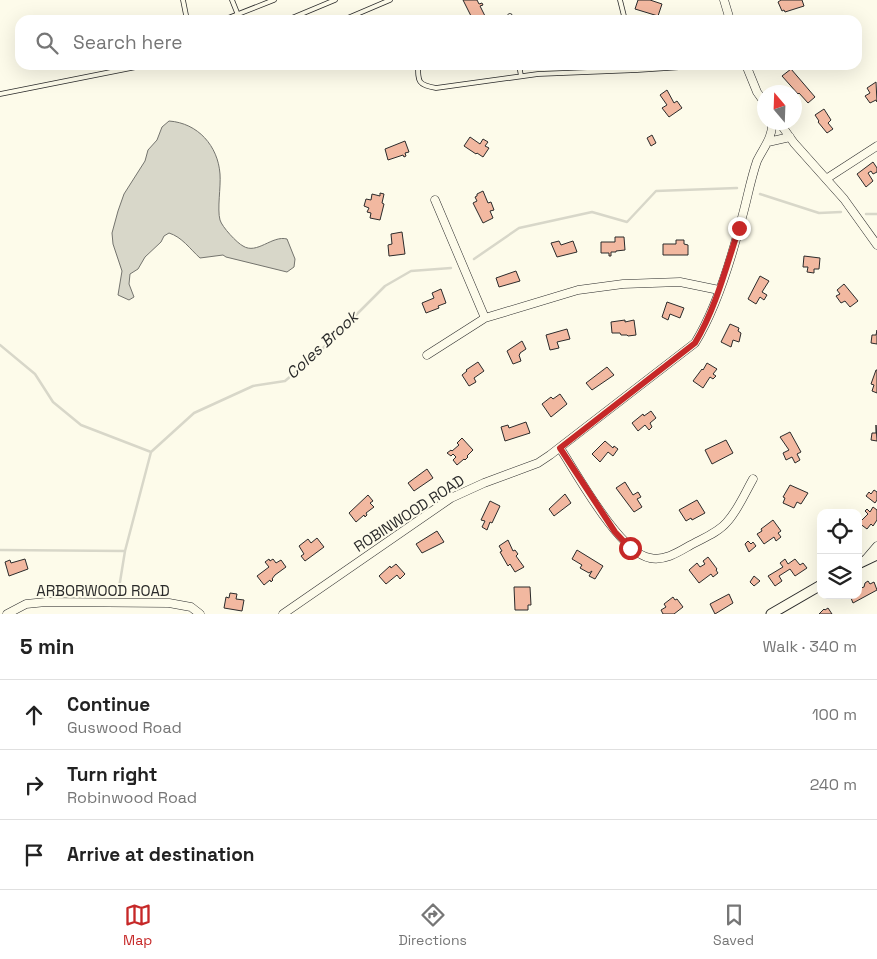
<!DOCTYPE html>
<html lang="en">
<head>
<meta charset="utf-8">
<style>
	:root { --surface:#fff; --page:#f2f2f2; --text:#222; --muted:#767676; --line:#e0e0e0; --accent:#c62828 }
	body { margin:0; font-family:"Space Grotesk",sans-serif; background:var(--page); color:var(--text) }
	.controls { position:absolute; right:15px; bottom:15px; display:grid; overflow:hidden; border-radius:10px; box-shadow:0 5px 20px #0002 }
	.controls button { width:45px; height:45px; display:grid; place-items:center; padding:0; border:0; border-bottom:1px solid var(--line); background:var(--surface); color:var(--text); font:25px sans-serif }
	.compass { position:absolute; left:757px; top:85px; width:45px; height:45px; border-radius:50%; background:var(--surface); box-shadow:0 5px 20px #0002; rotate:341deg }
	.stop { position:absolute; width:15px; height:15px; margin:-11px; border:4px solid #c62828; border-radius:50%; background:#fff }
	.stop.end { background:#c62828; border-color:#fff; box-shadow:0 1px 5px #0008 }
	.list { margin:0; padding:0; list-style:none }
	h2 { display:flex; justify-content:space-between; align-items:center; height:65px; margin:0; padding:0 20px; font-size:21px }
	h2 small { font-size:16px; font-weight:400; color:var(--muted) }
	.list li { display:grid; grid-template-columns:32px 1fr auto; gap:15px; align-items:center; box-sizing:border-box; height:70px; padding:0 20px; border-top:1px solid var(--line) }
	.list b { display:block; font-size:19px; white-space:nowrap }
	.list p { margin:0; font-size:16px; white-space:nowrap; color:var(--muted) }
	.list em { font-size:16px; font-style:normal; color:var(--muted) }
	.icon { flex:none; width:28px; height:28px; fill:none; stroke:currentColor; stroke-width:2; stroke-linecap:round; stroke-linejoin:round }
	.map { position:relative; flex:none; width:877px; height:614px; overflow:hidden }
	.search { position:absolute; background:var(--surface); box-shadow:0 5px 20px #0002; left:15px; right:15px; top:15px; height:55px; display:flex; align-items:center; gap:12px; box-sizing:border-box; padding:0 18px; border-radius:15px; color:var(--muted); font-size:19px }
	.sheet { height:275px; background:var(--surface) }
	nav { display:flex; justify-content:space-around; align-items:center; box-sizing:border-box; height:70px; border-top:1px solid var(--line); background:var(--surface); font-size:14px; color:var(--muted) }
	nav a { display:grid; justify-items:center; gap:2px }
	nav .on { color:var(--accent) }
	.map>svg:first-child { display:block }
	.water { fill:#d8d7c9; stroke:#74746e }
	.lines { fill:none; stroke-linecap:round; stroke-linejoin:round }
	.stream { stroke:#d8d7c9; stroke-width:2.5 }
	.building { fill:#f2b8a0; stroke:#2b2b2b }
	.service-casing { stroke:#2b2b2b; stroke-width:5.5 }
	.minor-casing { stroke:#2b2b2b; stroke-width:9 }
	.tertiary-casing { stroke:#2b2b2b; stroke-width:11 }
	.service { stroke:#fdfbea; stroke-width:4 }
	.minor { stroke:#fdfbea; stroke-width:8 }
	.tertiary { stroke:#fdfbea; stroke-width:9 }
	.route { stroke:#c62828; stroke-width:6 }
	.labels { text-anchor:middle; dominant-baseline:central; stroke-width:4; stroke-linejoin:round; paint-order:stroke }
	.street-label { font-size:15px; fill:#2b2b2b; stroke:#fdfbea }
	.water-label { font-size:16px; font-style:italic; fill:#2b2b2b; stroke:#fdfbea }
</style>
</head>
<body>
<div class="map">
<svg width="877" height="614" viewBox="0 0 877 614">
	<rect width="100%" height="100%" fill="#fdfbea"/>
	<path class="water" d="M169,121C198,123 218,146 220,174C221,187 217,209 220,220C222,227 237,243 243,246C257,255 272,235 287,239L295,259L294,267L287,272L226,257L223,255L200,258C190,249 182,237 169,233L164,236L161,242L145,257L138,269L130,274L129,284L134,297L129,300L118,295L122,271L113,244L112,233L118,211L124,194L145,161L148,150L157,140L162,127Z"/>
	<g class="lines">
		<path class="stream" d="M760,194L819,213L841,212
			M866,214H877
			M474,259L519,228L592,212L627,222L656,191L737,188
			M0,345L35,374L53,402L81,425L151,452L194,413L253,386L285,381L317,354L385,286L411,271L451,268
			M0,550L125,551
			M119,588L125,551L151,452"/>
	</g>
	<path class="building" d="M463,0H477L479,4L482,3L483,5L480,6L485,16L478,20H473Z
		M638,0H650L662,4L658,16L635,9Z
		M781,0H802L804,6L785,12L784,10L782,11L778,2Z
		M791,69L815,97L808,103L799,93L798,94L782,76Z
		M876,82L877,102L876,100L870,103L865,96L870,93L867,88Z
		M667,90L674,103L677,101L682,108L669,117L662,108L667,105L660,95Z
		M824,109L831,120L828,123L833,129L827,133L818,122L819,121L815,115Z
		M652,135L656,143L651,146L647,138Z
		M470,137L480,144L483,139L488,142L485,146L489,148L483,157L477,153L476,154L464,146Z
		M405,141L409,152L405,153L406,156L404,157L403,155L388,160L385,149Z
		M873,162L877,168V172L873,174L871,171L868,173L873,181L866,187L857,174Z
		M483,191L488,203L491,202L494,210L490,211L493,218L483,223L473,203L477,201L475,197L477,196V194Z
		M380,193L384,194L382,203L384,204L380,220L370,218L371,213L367,212L369,208L364,206L366,199L371,200L372,194L380,196Z
		M402,232L405,254L389,256L388,245L392,244L391,234Z
		M615,237H624L625,250L616,251V252H611V256H609V253H601V242H615Z
		M676,240H684V244L688,245V255H663V244H676Z
		M559,241L561,245L573,241L577,252L557,257L551,243Z
		M804,256L820,258L819,269H814V273L807,272L808,267H803Z
		M516,271L520,281L499,287L496,278Z
		M760,276L769,281L762,292L767,295L764,300L760,297L756,304L748,299Z
		M844,284L858,301L850,307L845,301L841,303L836,296L840,294L837,290Z
		M441,289L446,303L438,306L439,308L426,313L422,303L434,298L432,293Z
		M667,302L684,308L680,318L670,314L668,320L662,317Z
		M625,320V322L634,320L636,335L628,336L627,335H621L620,333H612L611,322Z
		M730,324L739,328L738,331L741,333L739,342L733,340L731,347L721,342Z
		M567,329L570,339L557,342L559,348L550,350L546,335Z
		M877,330V344L871,343L872,335H876Z
		M522,341L526,349L520,353V354L519,355L521,361L513,364L507,351Z
		M478,362L484,371L474,378L476,382L469,386L462,375L467,371L466,370Z
		M707,363L717,369L713,374L716,376L713,379L710,377L703,388L693,381L702,369L703,370Z
		M607,367L614,375L592,390L586,383Z
		M876,370H877V393L872,391L874,385L871,384Z
		M560,394L567,404L551,417L542,404L551,397L553,399Z
		M651,411L656,418L650,423L652,427L649,430L645,425L638,431L632,423L643,414L644,416Z
		M526,422L530,433L505,441L501,427L508,425L509,428Z
		M876,425L877,441L871,440L872,433H876Z
		M790,432L801,452L797,454L800,460L795,463L792,457L786,460L783,453L789,450L780,437Z
		M462,438L473,450L467,456L468,457L465,460L464,459L457,465L453,460L456,457L453,454L451,456L447,453L451,450L452,451L459,445L457,443Z
		M726,440L733,453L712,464L705,450Z
		M605,441L613,448L614,446L618,449L613,456L608,452L600,462L592,454Z
		M427,469L433,478L414,491L408,483Z
		M625,482L633,495L638,492L641,497L637,499L642,507L634,512L616,488Z
		M790,485L808,493L801,504L797,502L794,508L783,503L785,498L783,497Z
		M874,490L877,492V500L875,503L866,496L869,492L871,494Z
		M565,494L571,503L554,516L549,509Z
		M368,495L373,501L370,503L374,507L366,513L367,515L365,517L364,515L356,522L349,513Z
		M697,500L705,513L692,520L691,518L686,521L679,510Z
		M490,501L500,506L492,523L490,522L487,530L482,527L485,521L481,520Z
		M873,507L877,510V520L873,526L871,524L867,529L859,523L868,514L865,511L867,509L870,512Z
		M773,520L781,531L778,533L781,537L776,541L774,537L764,544L757,534L762,531L761,529Z
		M437,531L444,542L422,553L416,544Z
		M317,538L324,547L305,561L301,556L304,554L299,546L308,539L311,543Z
		M508,540L513,551L515,550L518,554L516,556L524,567L515,572L510,564L508,566L500,552L502,551L499,546Z
		M748,541L751,544L753,542L756,546L749,552L745,544Z
		M577,550L603,566L595,579L589,576L592,571L589,573L580,568L582,565L572,559Z
		M708,557L717,569L716,570L718,573L713,577L711,574L699,583L689,570L697,563L700,567L705,564L703,561Z
		M25,559L28,569L9,576L5,562L10,560L11,563Z
		M269,559L270,561L273,559L276,563L281,560L286,567L275,575L272,579L273,580L271,582L270,580L264,585L257,576L269,567L265,562Z
		M785,559L788,564L795,559L800,565L803,563L807,568L795,576L790,569L779,576L782,581L775,586L768,576L783,567L780,563Z
		M396,564L405,574L400,579L397,575L386,584L379,576L390,566L391,568Z
		M754,576L760,581L754,586L750,582Z
		M868,581L870,584L874,582L877,590L853,603L851,598L858,595V589L864,587L865,583Z
		M514,587H530L531,605H528V610H515Z
		M230,593L237,594L236,599L244,600L242,611L224,608L226,597L229,598Z
		M729,594L733,603L715,614L710,604Z
		M673,597L675,600L677,599L683,607L674,614H663L661,610L666,607L664,604Z
		M828,608L832,614H819L824,609L825,610Z"/>
	<g class="lines">
		<g class="service-casing">
			<path id="service" d="M183,0L187,20
				M232,0L238,15
				M620,0L625,20
				M510,16L511,20
				M223,20L274,0
				M287,20L335,0
				M343,20L390,0
				M229,65L230,67L235,65
				M418,65C418,82 418,85 436,88L538,74L637,70L635,65
				M519,65L521,76
				M637,70L713,65
				M0,94L146,65"/>
		</g>
		<g class="minor-casing">
			<path id="minor" d="M724,0L730,20
				M746,65L757,92L764,102
				M779,122L794,143L844,199L877,245
				M768,142L790,137
				M826,179L877,146
				M435,200L485,318
				M427,355L485,318L578,290L623,284L680,282L719,290
				M560,448C577,474 620,553 650,558C664,561 677,553 689,546C701,539 718,533 727,522C738,510 745,493 753,479
				M865,560L877,546
				M7,614L26,604L46,602L169,603L191,607L200,614
				M283,614L451,498L484,483L538,463L550,455L695,343C716,309 731,260 741,221C747,201 750,181 757,161C763,148 773,138 772,122"/>
		</g>
		<g class="tertiary-casing">
			<path id="tertiary" d="M858,564L877,555
				M771,614L821,585"/>
		</g>
		<use href="#service" class="service"/>
		<use href="#minor" class="minor"/>
		<use href="#tertiary" class="tertiary"/>
	</g>
	<g class="lines">
		<path class="route" d="M630,548L615,532L560,448L695,343C716,308 726,267 739,228"/>
	</g>
	<g class="labels">
		<g class="street-label">
			<text transform="translate(409 513) rotate(-33)">ROBINWOOD ROAD</text>
			<text x="103" y="590">ARBORWOOD ROAD</text>
		</g>
		<g class="water-label">
			<text transform="translate(322 345) rotate(-43)">Coles Brook</text>
		</g>
	</g>
</svg>
<div class="controls">
<button><svg class="icon" aria-label="locate" viewBox="0 0 24 24"><circle cx="12" cy="12" r="6"/><path d="M12 2v4M12 18v4M2 12h4M18 12h4"/></svg></button>
<button><svg class="icon" aria-label="layers" viewBox="0 0 24 24"><path d="M12 4l9 5-9 5-9-5zM3 14l9 5 9-5"/></svg></button>
</div>
<svg class="compass" viewBox="-18 -18 36 36"><path d="M0-13l5 13h-10z" fill="#e53935"/><path d="M0 13l5-13h-10z" fill="#767676"/></svg>
<div class="stop" style="left:630px;top:548px"></div>
<div class="stop end" style="left:739px;top:228px"></div>
<div class="search"><svg class="icon" aria-label="search" viewBox="0 0 24 24"><circle cx="10" cy="10" r="6"/><path d="M15 15l6 6"/></svg>Search here</div>
</div>
<section class="sheet">
<h2>5 min<small>Walk · 340 m</small></h2>
<ul class="list">
<li><svg class="icon" aria-label="ahead" viewBox="0 0 24 24"><path d="M12 20V5M6 11l6-6 6 6"/></svg><div><b>Continue</b><p>Guswood Road</p></div><em>100 m</em></li>
<li><svg class="icon" aria-label="right" viewBox="0 0 24 24"><path d="M7 20v-9h11M14 6l5 5-5 5"/></svg><div><b>Turn right</b><p>Robinwood Road</p></div><em>240 m</em></li>
<li><svg class="icon" aria-label="arrive" viewBox="0 0 24 24"><path d="M6 21V4h12l-3 4 3 4H6"/></svg><div><b>Arrive at destination</b></div></li>
</ul>
</section>
<nav>
<a class="on"><svg class="icon" aria-label="map" viewBox="0 0 24 24"><path d="M3 6l6-2 6 2 6-2v14l-6 2-6-2-6 2zM9 4v14M15 6v14"/></svg>Map</a>
<a><svg class="icon" aria-label="directions" viewBox="0 0 24 24"><path d="M12 3l9 9-9 9-9-9zM9 14v-3h6M13 9l2 2-2 2"/></svg>Directions</a>
<a><svg class="icon" aria-label="saved" viewBox="0 0 24 24"><path d="M7 4h10v16l-5-4-5 4z"/></svg>Saved</a>
</nav>
</body>
</html>
